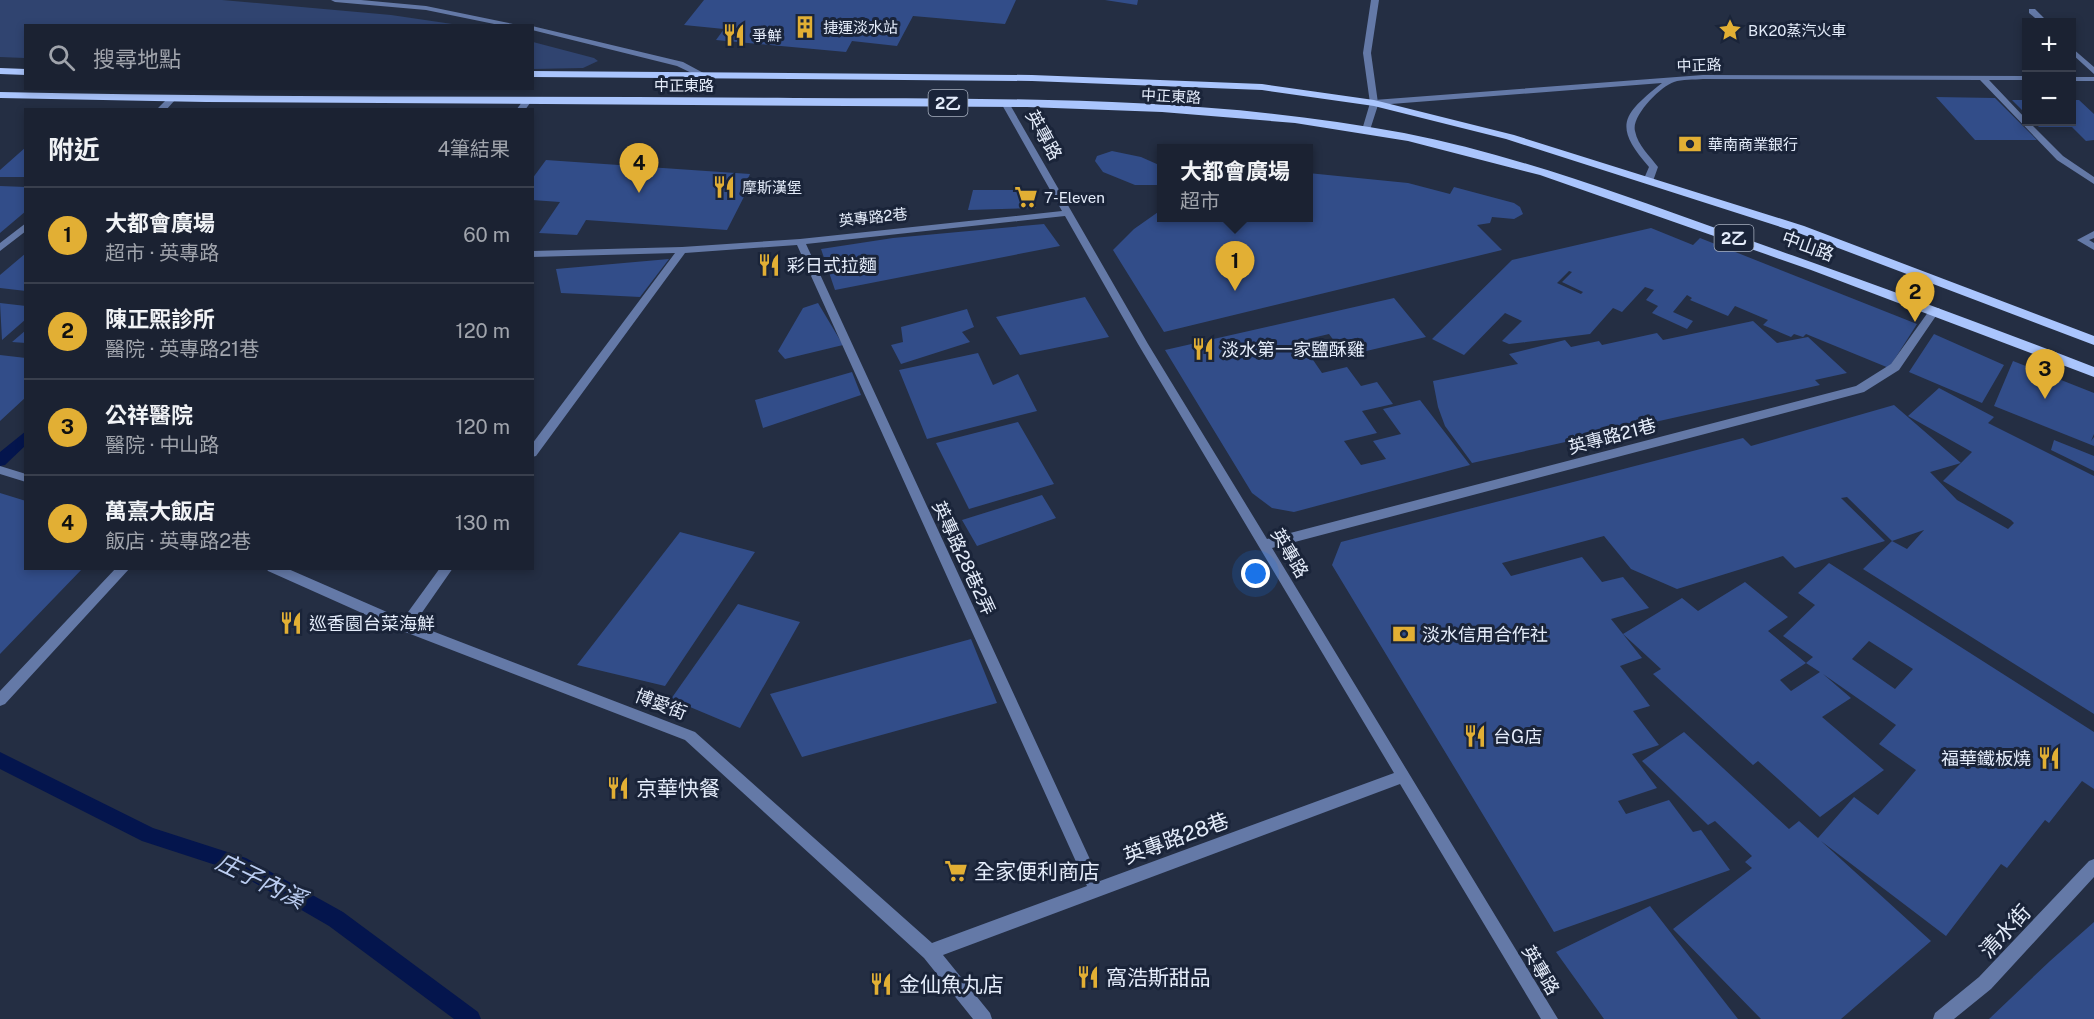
<!DOCTYPE html>
<html lang="zh-TW">
<head>
<meta charset="utf-8">
<style>
	:root { --surface:#1b2232; --page:#242a3a; --text:#f1f3f6; --muted:#a0a4ac; --line:#393f4d; --accent:#e2af34 }
	body { margin:0; font-family:"Public Sans","Noto Sans TC",sans-serif; background:var(--page); color:var(--text) }
	.controls { position:absolute; right:18px; top:18px; display:grid; overflow:hidden; border-radius:0px; box-shadow:0 3px 9px #0003 }
	.controls button { width:54px; height:54px; display:grid; place-items:center; padding:0; border:0; border-bottom:2px solid var(--line); background:var(--surface); color:var(--text); font:30px sans-serif }
	.you { position:absolute; left:1256px; top:574px; width:21px; height:21px; margin:-15px; border:4px solid #fff; border-radius:50%; background:#1a73e8; box-shadow:0 0 0 9px #1a73e833 }
	.badge { display:grid; place-items:center; width:39px; height:39px; border-radius:50%; background:var(--accent); color:#111; font-size:20px; font-weight:700 }
	.pin { position:absolute; translate:-50% -50px; filter:drop-shadow(0 2px 3px #0008) }
	.pin::after { content:''; position:absolute; top:32px; width:21px; height:18px; background:inherit; clip-path:polygon(0 0,100% 0,50% 100%) }
	.popup { position:absolute; left:1157px; top:144px; width:156px; height:78px; box-sizing:border-box; display:grid; place-content:center; border-radius:0px; background:var(--surface); filter:drop-shadow(0 2px 4px #0005); font-size:20px; white-space:nowrap; color:var(--muted) }
	.popup b { font-size:22px; color:var(--text) }
	.popup::after { content:''; position:absolute; left:50%; top:100%; margin-left:-12px; border:12px solid transparent; border-top-color:var(--surface) }
	.list { margin:0; padding:0; list-style:none }
	h2 { display:flex; justify-content:space-between; align-items:center; height:78px; margin:0; padding:0 24px; font-size:26px }
	h2 small { font-size:20px; font-weight:400; color:var(--muted) }
	.list li { display:grid; grid-template-columns:39px 1fr auto; gap:18px; align-items:center; box-sizing:border-box; height:96px; padding:0 24px; border-top:2px solid var(--line) }
	.list b { display:block; font-size:22px; white-space:nowrap }
	.list p { margin:0; font-size:20px; white-space:nowrap; color:var(--muted) }
	.list em { font-size:20px; font-style:normal; color:var(--muted) }
	.icon { flex:none; width:33px; height:33px; fill:none; stroke:currentColor; stroke-width:2; stroke-linecap:round; stroke-linejoin:round }
	.map { position:relative; flex:none; width:2094px; height:1019px; overflow:hidden }
	.search { position:absolute; background:var(--surface); box-shadow:0 3px 9px #0003; left:24px; top:24px; width:510px; height:66px; display:flex; align-items:center; gap:15px; box-sizing:border-box; padding:0 21px; border-radius:0px; color:var(--muted); font-size:22px }
	.panel { position:absolute; background:var(--surface); box-shadow:0 3px 9px #0003; left:24px; top:108px; width:510px; height:462px; border-radius:0px }
	.map>svg:first-child { display:block }
	.green { fill:#304470 }
	.lines { fill:none; stroke-linecap:round; stroke-linejoin:round }
	.stream { fill:#04154d; fill-rule:evenodd }
	.building { fill:#324d89; fill-rule:evenodd }
	.lane { fill:#6479a7; fill-rule:evenodd }
	.street { fill:#6479a7; fill-rule:evenodd }
	.primary { fill:#aac5fd; fill-rule:evenodd }
	.labels { text-anchor:middle; dominant-baseline:central; stroke-width:6; stroke-linejoin:round; paint-order:stroke }
	.far-poi-label { font-size:15px; fill:#e4ecfa; stroke:#1a2439; text-anchor:start }
	.far-street-label { font-size:15px; fill:#e4ecfa; stroke:#1a2439 }
	.shield { fill:#1a2439; stroke:#a7b0c0; stroke-width:1.5 }
	.shield-label { font-size:16px; font-weight:bold; fill:#e4ecfa }
	.street-label { font-size:18px; fill:#e4ecfa; stroke:#1a2439 }
	.poi-label { font-size:18px; fill:#e4ecfa; stroke:#1a2439; text-anchor:start }
	.near-poi-label { font-size:21px; fill:#e4ecfa; stroke:#1a2439; text-anchor:start }
	.near-street-label { font-size:21px; fill:#e4ecfa; stroke:#1a2439 }
	.near-water-label { font-size:24px; font-style:italic; fill:#bbcdf1; stroke:#1a2439 }
</style>
</head>
<body>
<div class="map">
<svg width="2094" height="1019" viewBox="0 0 2094 1019">
	<rect width="100%" height="100%" fill="#242e43"/>
	<path class="green" d="M0,0H222L391,15L459,25L26,26L25,58L0,57Z
		M533,42L594,58L598,61L583,68L533,69Z"/>
	<g class="lines">
		<path class="stream" d="M26,431V445L5,465L0,466V452Z
			M0,752L153,828L246,858L343,912L478,1012L481,1019H454L329,926L234,871L142,841L0,769Z"/>
	</g>
	<path class="building" d="M704,0H1016L1005,24L913,16L897,46L852,41L846,52L716,40L724,29L684,25Z
		M1105,0H1138L1137,5Z
		M1936,97L1995,98L2037,140H1975Z
		M2012,100H2026V114Z
		M2072,100H2079L2094,114V140L2086,141L2072,127H2039L2034,122H2072Z
		M26,147V177H0V170Z
		M1112,151L1141,157L1159,165L1161,167V185H1135L1103,172L1095,161L1097,156Z
		M546,160L750,174L745,185H750L727,230L586,220L577,235L539,233L560,202L532,200V179Z
		M1308,173L1408,183L1450,194L1454,187L1514,203L1520,207L1523,214L1514,219L1492,217L1490,223L1477,225L1502,250L1164,332L1113,250L1134,229L1161,210V218H1308Z
		M0,186L26,187V211L0,233Z
		M973,190H1026L1036,208L968,210Z
		M1044,224L1060,246L835,290L821,249L893,238Z
		M1651,228L1693,245L1700,238L1917,324L1889,368L1806,334L1803,337L1794,334L1791,337L1763,325L1768,320L1735,306L1728,316L1690,300L1692,298L1687,295L1673,312L1693,321L1687,329L1652,313L1658,306L1646,300L1654,290L1645,287L1622,312L1613,308L1590,334L1509,344L1502,341L1522,321L1505,313L1464,355L1432,339L1512,260ZM1569,271L1572,272L1562,282L1583,292L1581,294L1557,283Z
		M26,253V291L0,288V275Z
		M669,259L640,297L561,293L556,269Z
		M1085,297L1109,337L1020,355L996,317Z
		M1394,298L1426,337L1345,356L1329,334L1308,339L1316,352L1309,354L1322,373L1347,367L1361,386L1377,382L1393,404L1362,411L1377,433L1344,441L1361,465L1386,459L1373,441L1401,434L1383,409L1420,400L1470,465L1294,512L1272,508L1252,493L1165,350Z
		M0,303L26,306V319L2,340Z
		M818,303L843,345L785,359L778,351L803,308Z
		M967,309L974,327L962,332L970,342L901,364L891,345L903,342L901,327Z
		M1753,321L1777,343L1808,337L1847,373L1815,380L1820,385L1472,463L1445,426L1438,407L1433,381L1518,364L1509,354L1565,340L1571,347L1599,341L1602,345L1657,333L1663,340Z
		M26,330V343L12,342Z
		M1934,334L2004,365L1982,403L1909,372Z
		M978,353L993,385L1018,374L1037,411L927,439L899,370Z
		M0,355L26,358V397L0,421Z
		M2013,361L2094,393V434L2091,441L2094,437V446L1994,406Z
		M852,372L861,395L763,428L755,400Z
		M1939,388L1994,417L1988,423L2094,476V714L1863,569L1892,541L1847,497L1841,498L1885,541L1795,568L1783,556L1677,589L1631,569L1604,536L1502,563L1511,576L1582,557L1602,582L1623,577L1649,608L1611,619L1642,658L1620,666L1650,706L1633,711L1659,745L1632,754L1657,788L1618,801L1626,814L1669,800L1693,832L1701,830L1730,870L1554,932L1332,565L1341,542L1743,438L1751,446L1894,405L1961,463L1972,452L1908,416ZM1961,463L1943,481L2011,520L2014,523L2008,529L1957,500L1930,472ZM1924,530L1907,549L1892,541Z
		M1018,422L1054,484L969,509L936,443Z
		M2054,440L2094,456V471L2051,450Z
		M0,493L26,501V568H83L0,654Z
		M1042,495L1056,518L977,546L962,520Z
		M680,532L755,552L665,686L577,665Z
		M1829,563L2094,732V789L2082,781L2049,823L2045,820L2007,868L2001,864L1946,936L1821,841L1931,941L1841,1019H1761L1673,929L1752,868L1745,862L1752,856L1715,821L1708,825L1642,761L1684,732L1789,829L1799,821L1818,838L1854,797L1878,815L1916,770L1879,744L1896,725L1823,674L1851,698L1822,717L1884,770L1820,817L1758,761L1753,765L1653,674L1661,669L1623,634L1682,598L1698,611L1745,582L1788,617L1768,631L1806,663L1813,657L1783,636L1815,605L1798,593ZM1869,641L1913,669L1895,689L1852,659ZM1806,663L1820,672L1791,691L1780,680Z
		M738,604L800,622L740,728L671,699Z
		M971,639L997,703L802,757L770,694Z
		M1650,906L1738,1019H1604L1556,952Z
		M2094,922V1019H1989L2050,961Z"/>
	<g class="lines">
		<path class="lane" d="M331,0H361L426,6L523,26H504L426,10L335,2Z
			M1371,0H1379L1371,53L1378,103L1374,106L1370,103L1363,53Z
			M2029,9H2035L2048,22H2040L2029,13Z
			M532,26L683,62L709,76L702,78L677,66L532,30Z
			M2072,48L2094,67V74L2072,54Z"/>
		<path class="street" d="M1703,75L2026,76V80H1989L2026,119V122H2029L2063,156L2094,177V184L2057,160L1980,80L1703,79C1694,80 1682,79 1674,82C1661,86 1631,116 1635,131C1638,146 1650,156 1658,167L1653,181L1648,184L1643,181L1649,167C1613,126 1622,115 1662,83L1378,105L1370,130L1366,133L1362,130L1370,103L1374,100Z
			M2072,77H2094V81H2072Z
			M526,97L533,99L525,110H516Z
			M168,98L175,100L166,110H156Z
			M1002,101L1009,103L1148,344L1267,539L1856,386L1891,364L1931,308H1939L1940,310L1899,370L1864,392L1272,548L1558,1019H1541L1400,784L943,955L990,1013L992,1019H973L924,958L685,740L400,630L268,571L266,568H286L403,619L440,568H453L414,624L695,732L932,943L1087,886L797,245L685,253L536,456L532,457V444L675,253L532,257V251L682,247L800,239L1062,211L1001,103ZM1065,216L1138,344L1394,773L1100,881L806,244Z
			M26,223V231L0,251V243Z
			M2094,231V238L2089,240L2094,243V250L2077,240Z
			M0,466L26,474V482L0,474Z
			M116,568H130L5,704L0,706V691Z
			M2094,859V877L1991,989L1954,1019H1933L1935,1013L1979,977L2089,861Z"/>
		<path class="primary" d="M0,68L26,69V75L0,74Z
			M532,71L1032,75L1262,84L1374,100L1514,135L1804,226L2094,336V345L1796,232L1506,139L1374,106L1262,90L1032,81L532,77Z
			M0,92C265,98 529,96 794,98C996,99 1204,95 1404,133C1512,154 1617,193 1721,230C1846,274 1970,319 2094,367V377L1811,270L1540,175L1408,141L1295,123L1162,112L1027,107L206,102L0,98Z"/>
	</g>
	<defs>
		<g id="building-bare" transform="scale(1.8)"><path d="M-4-6H4V6H1V3H-1V6H-4ZM-2.5-4.3h1.7v1.8h-1.7ZM.8-4.3h1.7v1.8H.8ZM-2.5-1h1.7V.8h-1.7ZM.8-1h1.7V.8H.8Z" fill="#e2af34" stroke="#1a2439" stroke-width="2.5" paint-order="stroke"/></g>
		<g id="sight-bare" transform="scale(1.8)"><path d="M0-6L1.8-2.2L6-1.7L2.9 1.2L3.7 5.4L0 3.3L-3.7 5.4L-2.9 1.2L-6-1.7L-1.8-2.2Z" fill="#e2af34" stroke="#1a2439" stroke-width="2.5" paint-order="stroke"/></g>
		<g id="restaurant-bare" transform="scale(1.8)"><path d="M-5-6h1v4h1v-4h1v4h1v-4h1v5L-1.5 .5V6h-2V.5L-5-1ZM5-6V6H3V1.5H1.5Q1.5-4 5-6Z" fill="#e2af34" stroke="#1a2439" stroke-width="2.5" paint-order="stroke"/></g>
		<g id="bank-bare" transform="scale(1.8)"><path d="M-6-4H6V4H-6ZM0-2.3a2.3 2.3 0 1 0 0 4.6a2.3 2.3 0 1 0 0-4.6Z" fill="#e2af34" stroke="#1a2439" stroke-width="2.5" paint-order="stroke"/></g>
		<g id="supermarket-bare" transform="scale(1.8)"><path d="M-6-5.5h2.5l.6 2H6L4.5 2H-2.5L-4.4-4H-6ZM-1.5 3.2a1.3 1.3 0 1 0 .1 0ZM3 3.2a1.3 1.3 0 1 0 .1 0Z" fill="#e2af34" stroke="#1a2439" stroke-width="2.5" paint-order="stroke"/></g>
	</defs>
	<g fill-rule="evenodd">
		<use href="#building-bare" x="805" y="27"/>
		<use href="#sight-bare" x="1730" y="30"/>
		<use href="#restaurant-bare" x="734" y="35"/>
		<use href="#bank-bare" x="1690" y="144"/>
		<use href="#restaurant-bare" x="724" y="187"/>
		<use href="#supermarket-bare" x="1026" y="197"/>
		<use href="#restaurant-bare" x="769" y="265"/>
		<use href="#restaurant-bare" x="1203" y="349"/>
		<use href="#restaurant-bare" x="291" y="623"/>
		<use href="#bank-bare" x="1404" y="634"/>
		<use href="#restaurant-bare" x="1475" y="736"/>
		<use href="#restaurant-bare" x="2049" y="758"/>
		<use href="#restaurant-bare" x="618" y="788"/>
		<use href="#supermarket-bare" x="956" y="871"/>
		<use href="#restaurant-bare" x="1088" y="977"/>
		<use href="#restaurant-bare" x="881" y="984"/>
	</g>
	<g class="labels">
		<g class="far-poi-label">
			<text x="823" y="27">捷運淡水站</text>
			<text x="1748" y="30">BK20蒸汽火車</text>
			<text x="752" y="35">爭鮮</text>
			<text x="1708" y="144">華南商業銀行</text>
			<text x="742" y="187">摩斯漢堡</text>
			<text x="1044" y="197">7-Eleven</text>
		</g>
		<g class="far-street-label">
			<text transform="translate(1699 65) rotate(-2)">中正路</text>
			<text x="684" y="85">中正東路</text>
			<text transform="translate(1171 96) rotate(3)">中正東路</text>
			<text transform="translate(873 217) rotate(-6)">英專路2巷</text>
		</g>
		<g class="shield">
			<rect x="928.5" y="90" width="39" height="26" rx="4.5"/>
			<rect x="1714.5" y="225" width="39" height="26" rx="4.5"/>
		</g>
		<g class="shield-label">
			<text x="948" y="103">2乙</text>
			<text x="1734" y="238">2乙</text>
		</g>
		<g class="street-label">
			<text transform="translate(1044 135) rotate(61)">英專路</text>
			<text transform="translate(1808 246) rotate(20)">中山路</text>
			<text transform="translate(1612 436) rotate(-15)">英專路21巷</text>
			<text transform="translate(1290 553) rotate(59)">英專路</text>
			<text transform="translate(964 558) rotate(65)">英專路28巷2弄</text>
			<text transform="translate(661 704) rotate(21)">博愛街</text>
			<text transform="translate(1541 970) rotate(59)">英專路</text>
		</g>
		<g class="poi-label">
			<text x="787" y="265">彩日式拉麵</text>
			<text x="1221" y="349">淡水第一家鹽酥雞</text>
			<text x="309" y="623">巡香園台菜海鮮</text>
			<text x="1422" y="634">淡水信用合作社</text>
			<text x="1493" y="736">台G店</text>
			<text x="2031" y="758" text-anchor="end">福華鐵板燒</text>
		</g>
		<g class="near-poi-label">
			<text x="636" y="788">京華快餐</text>
			<text x="974" y="871">全家便利商店</text>
			<text x="1106" y="977">窩浩斯甜品</text>
			<text x="899" y="984">金仙魚丸店</text>
		</g>
		<g class="near-street-label">
			<text transform="translate(1176 838) rotate(-20)">英專路28巷</text>
			<text transform="translate(2005 931) rotate(-47)">清水街</text>
		</g>
		<g class="near-water-label">
			<text transform="translate(261 880) rotate(26)">庄子內溪</text>
		</g>
	</g>
</svg>
<div class="controls">
<button>+</button>
<button>−</button>
</div>
<div class="you"></div>
<div class="pin badge" style="left:1235px;top:291px">1</div>
<div class="popup"><b>大都會廣場</b>超市</div>
<div class="pin badge" style="left:1915px;top:322px">2</div>
<div class="pin badge" style="left:2045px;top:399px">3</div>
<div class="pin badge" style="left:639px;top:193px">4</div>
<div class="search"><svg class="icon" aria-label="search" viewBox="0 0 24 24"><circle cx="10" cy="10" r="6"/><path d="M15 15l6 6"/></svg>搜尋地點</div>
<section class="panel">
<h2>附近<small>4筆結果</small></h2>
<ul class="list">
<li><span class="badge">1</span><div><b>大都會廣場</b><p>超市 · 英專路</p></div><em>60 m</em></li>
<li><span class="badge">2</span><div><b>陳正煕診所</b><p>醫院 · 英專路21巷</p></div><em>120 m</em></li>
<li><span class="badge">3</span><div><b>公祥醫院</b><p>醫院 · 中山路</p></div><em>120 m</em></li>
<li><span class="badge">4</span><div><b>萬熹大飯店</b><p>飯店 · 英專路2巷</p></div><em>130 m</em></li>
</ul>
</section>
</div>
</body>
</html>
